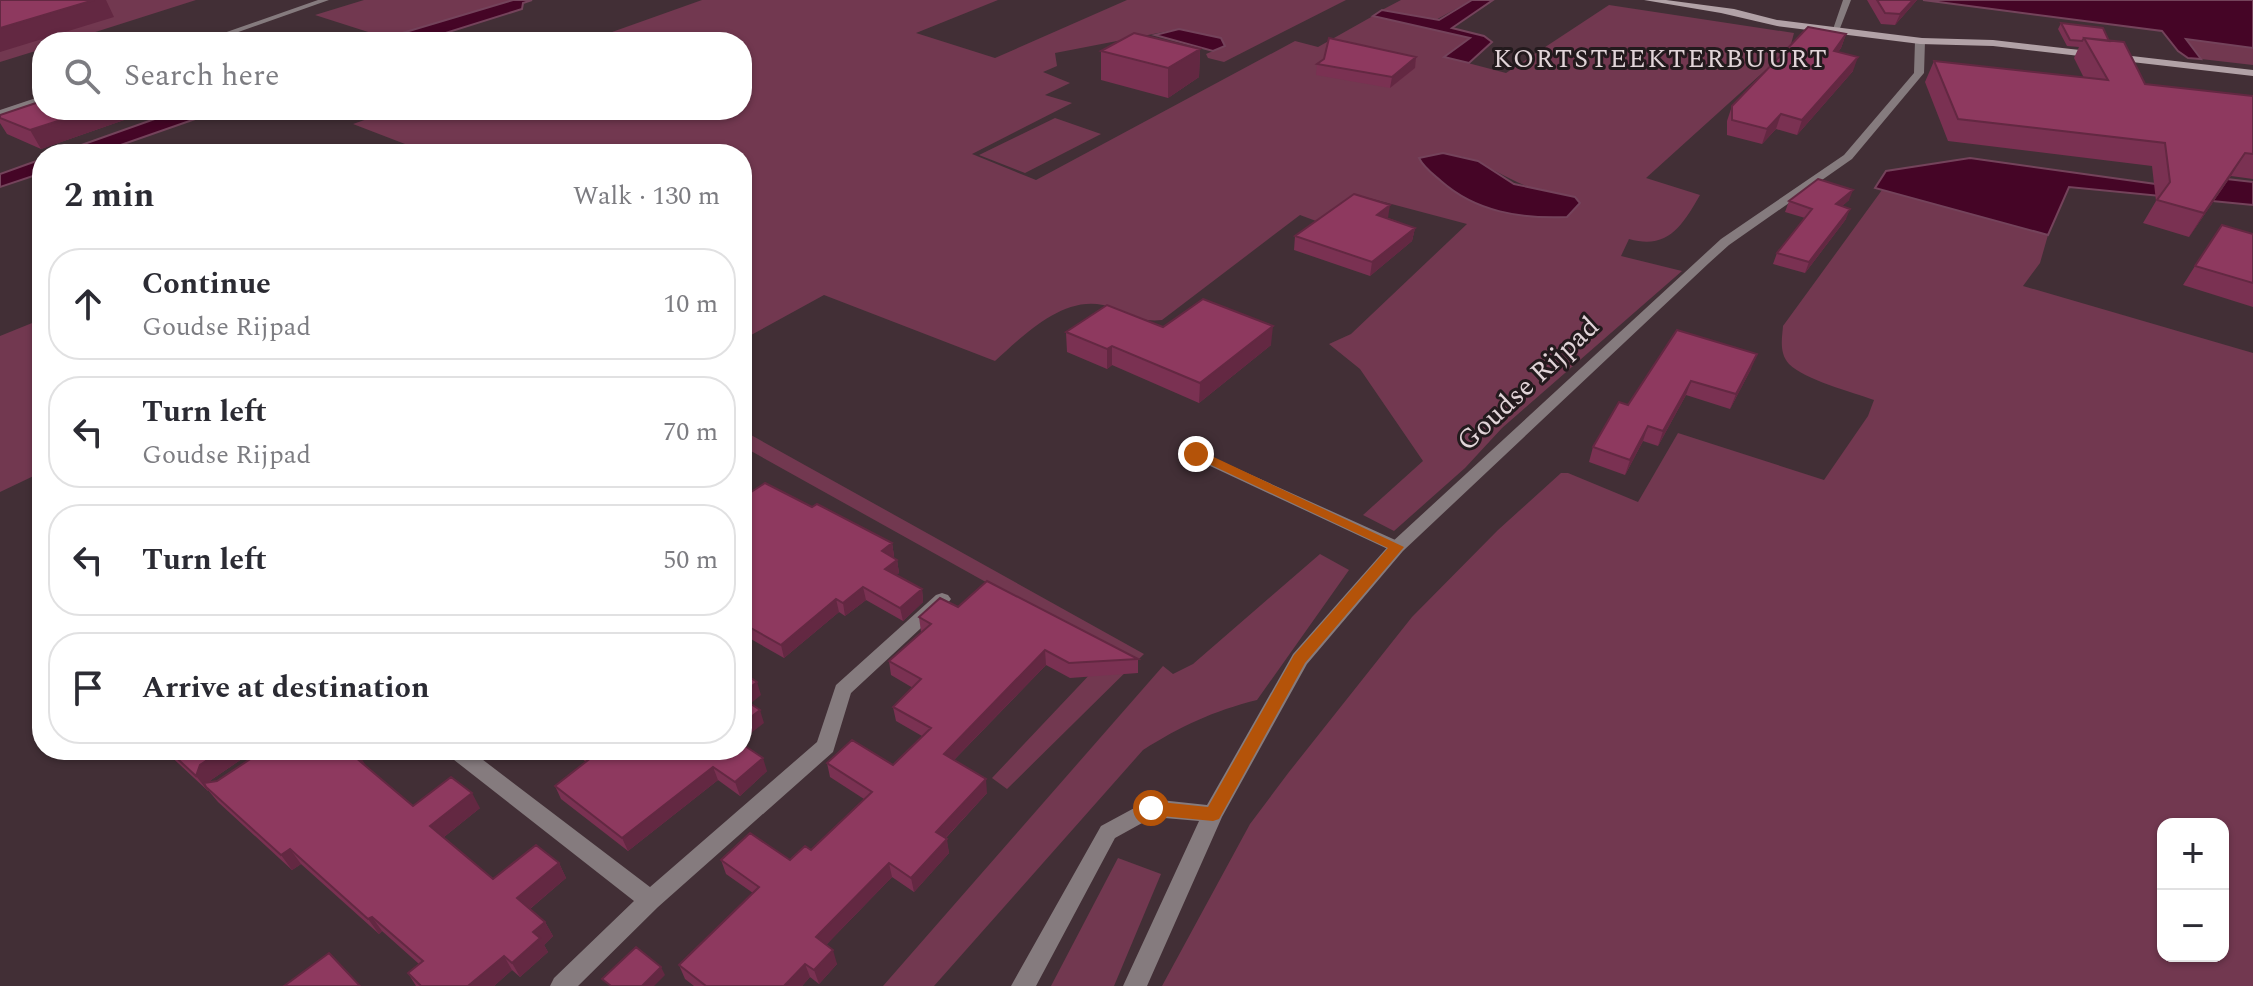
<!DOCTYPE html>
<html lang="en">
<head>
<meta charset="utf-8">
<style>
	:root { --surface:#fff; --page:#f7f7f7; --text:#2b2b33; --muted:#7c7c81; --line:#e1e1e2 }
	body { margin:0; font-family:Spectral,serif; background:var(--page); color:var(--text) }
	.controls { position:absolute; right:24px; bottom:24px; display:grid; overflow:hidden; border-radius:16px; box-shadow:0 2px 6px #0004 }
	.controls button { width:72px; height:72px; display:grid; place-items:center; padding:0; border:0; border-bottom:2px solid var(--line); background:var(--surface); color:var(--text); font:40px sans-serif }
	.stop { position:absolute; width:24px; height:24px; margin:-18px; border:6px solid #b45309; border-radius:50%; background:#fff }
	.stop.end { background:#b45309; border-color:#fff; box-shadow:0 2px 8px #0008 }
	.list { margin:0; padding:0; list-style:none }
	h2 { display:flex; justify-content:space-between; align-items:center; height:104px; margin:0; padding:0 32px; font-size:34px }
	h2 small { font-size:26px; font-weight:400; color:var(--muted) }
	.list li { display:grid; grid-template-columns:52px 1fr auto; gap:24px; align-items:center; box-sizing:border-box; height:112px; margin:0 16px 16px; padding:0 16px; border:2px solid var(--line); border-radius:32px }
	.list b { display:block; font-size:30px; white-space:nowrap }
	.list p { margin:0; font-size:26px; white-space:nowrap; color:var(--muted) }
	.list em { font-size:26px; font-style:normal; color:var(--muted) }
	.icon { flex:none; width:44px; height:44px; fill:none; stroke:currentColor; stroke-width:2; stroke-linecap:round; stroke-linejoin:round }
	.map { position:relative; flex:none; width:2253px; height:986px; overflow:hidden }
	.search { position:absolute; background:var(--surface); box-shadow:0 2px 6px #0004; left:32px; top:32px; width:720px; height:88px; display:flex; align-items:center; gap:20px; box-sizing:border-box; padding:0 28px; border-radius:32px; color:var(--muted); font-size:30px }
	.panel { position:absolute; background:var(--surface); box-shadow:0 2px 6px #0004; left:32px; top:144px; width:720px; height:616px; border-radius:32px }
	.map>svg:first-child { display:block }
	.green { fill:#723850; fill-rule:evenodd }
	.water { fill:#450526; stroke:#74435b; stroke-width:2 }
	.lines { fill:none; stroke-linecap:round; stroke-linejoin:round }
	.service { fill:#857b7e; fill-rule:evenodd }
	.minor { fill:#857b7e; fill-rule:evenodd }
	.secondary { fill:#b2a2a7; fill-rule:evenodd }
	.wall { fill:#7a3152 }
	.shaded-wall { fill:#632842 }
	.building { fill:#8e395f; stroke:#632842; stroke-width:2 }
	.route { fill:#b45309 }
	.labels { text-anchor:middle; dominant-baseline:central; stroke-width:6; stroke-linejoin:round; paint-order:stroke }
	.far-neighbourhood-label { font-size:26px; letter-spacing:2px; fill:#e1d4d8; stroke:#231a1d }
	.street-label { font-size:28px; fill:#e1d4d8; stroke:#231a1d }
</style>
</head>
<body>
<div class="map">
<svg width="2253" height="986" viewBox="0 0 2253 986">
	<rect width="100%" height="100%" fill="#422f36"/>
	<path class="green" d="M0,0H196L64,42H42V49L0,62Z
		M364,0H513L390,39L315,15Z
		M702,0H998L916,33L995,58L1127,0H1346L1224,62L1208,58L1206,54L1213,51L1221,38L1179,29L1055,53L1057,66L1043,72L1070,83L1045,95L1072,103L972,154L1036,180L1295,41L1318,47L1373,16L1472,38L1445,57L1506,73L1609,5L1794,33L1790,48L1646,178L1700,195C1682,226 1668,250 1629,239L1621,256L1682,271L1502,428L1465,468L1394,531L1363,515L1423,461L1360,369L1329,344L1351,334L1467,224L1365,197L1324,224L1300,215L1162,320C1137,323 1126,310 1103,305C1062,296 1023,336 995,361L824,295L742,340V154H431L353,124L393,110H742V42H584ZM1460,156C1489,164 1511,183 1541,191L1546,218L1511,214Z
		M1401,0H1472L1432,22L1382,10Z
		M2185,39L2253,48V65L2201,59Z
		M1055,118L1101,134L1025,173L979,155Z
		M1882,190L2048,235L2040,263L2023,286L2253,353V986H1162L1250,824L1289,772L1412,617L1498,530L1561,473H1568L1638,502L1678,433L1824,480L1868,416L1874,400C1852,392 1805,380 1789,364C1779,353 1782,339 1783,326ZM2163,824H2223V956H2163Z
		M42,319V472L0,492V336Z
		M742,430L1144,654L1007,789L992,778L1111,652L742,446Z
		M1320,554L1349,570L1257,700C1213,711 1181,726 1143,750L934,986H883L1163,666L1173,674L1193,664Z
		M1118,858L1161,874L1114,986H1051Z"/>
	<path class="water" d="M513,0H532L523,3L522,9L417,42H372Z
		M1472,0H1493L1452,28L1484,36L1492,42L1469,63L1444,57L1470,38L1373,16L1382,10L1439,20Z
		M1923,0H2253V48L2186,39L2201,59L2188,58L2178,51L2162,31Z
		M1179,29L1221,38L1225,46L1213,51L1155,35Z
		M180,110H221L95,154H56Z
		M1443,153L1478,161L1514,184L1575,197L1580,203L1567,217C1521,219 1476,212 1441,181C1433,174 1424,168 1419,158Z
		M1970,158L2192,189L2191,175L2253,182V205L2069,187L2048,235L1875,188L1886,171Z
		M42,159V173L0,187V174Z"/>
	<g class="lines">
		<path class="service" d="M318,0H329L210,42H198Z
			M1843,0H1851L1837,36L1830,38Z
			M42,96V102L0,116V110Z
			M1196,450L1402,543L1404,547L1402,551H1392L1191,457L1189,454Z"/>
		<path class="minor" d="M1920,38L1925,41L1924,73L1852,159L1729,245L1709,263L1403,551L1307,664L1222,817L1147,986H1123L1199,821L1153,817L1115,838L1036,986H1011L1101,826L1151,799L1207,805L1293,654L1391,543L1721,239L1844,155L1914,73L1915,41Z
			M942,593L948,595L951,599L948,603L851,693L833,752L658,907L578,986H550L554,978L634,901L449,756L446,750H470L650,887L817,742L836,685L936,595Z"/>
		<path class="secondary" d="M1644,0H1666L1734,9L1777,20L1922,38L1993,40L2253,70V76L1993,46L1920,44L1777,26L1721,13Z"/>
	</g>
	<path class="wall" d="M1867,0H1917L1895,25L1881,24Z
		M2061,23L2109,41L2145,84L2253,96V179L2231,176L2189,237L2143,223L2156,201L2152,166L1948,141L1925,82L1934,61L2084,78L2074,58L2079,47L2067,46L2058,29Z
		M1846,34L1841,48L1838,52L1853,71L1797,135L1776,129L1762,144L1727,135V121L1732,106Z
		M1200,49L1199,77L1168,98L1101,80V51Z
		M1416,57L1415,68L1390,88L1316,75L1317,64Z
		M42,110H120L124,120L41,149L7,134L0,123V115Z
		M1849,200L1842,206L1846,219L1805,273L1773,264L1777,253L1805,218L1785,212L1789,201Z
		M1388,218L1415,228L1412,241L1370,276L1294,250L1295,236Z
		M2253,234V307L2183,285L2195,266Z
		M1163,327L1271,345L1199,403L1112,365L1107,369L1067,352L1066,332Z
		M1677,330L1751,369L1730,409L1686,395L1658,446L1643,441L1625,475L1589,462L1593,447L1628,405Z
		M742,498L812,507L892,543L894,556L893,557L897,560L899,573L896,575L922,589L923,602L903,621L866,600L845,616L839,612L784,658L742,634Z
		M958,607L1138,659V673L1070,678L1046,665L954,760L987,793L946,838L949,853L914,892L892,877L826,945L837,964L819,984L810,977L802,986H694L685,979L679,965L753,893L726,874L721,860H790L811,850L864,799L830,777L827,763L893,765L922,736L896,721L893,707L913,688L891,675L889,661L921,632L919,617Z
		M164,750H255L211,780L210,782L367,767L413,806L480,808L444,837L493,879L559,863L566,878L530,909L545,922L553,936L544,945L548,952L520,977L512,970L494,986H416L408,973L419,964L382,931L379,934L301,864L292,870L218,802L208,790V791Z
		M570,750H742L767,771L740,796L718,780L628,851L561,799L555,786L586,762Z"/>
	<path class="shaded-wall" d="M94,0H106L114,17L0,52V28Z
		M1913,0H1917L1895,25L1900,14Z
		M1846,34L1841,48L1828,66L1834,51Z
		M1200,49L1199,77L1168,98V68Z
		M1416,57L1415,68L1390,88L1392,77Z
		M1858,57L1853,71L1797,135L1802,120Z
		M92,110H120L124,120L41,149L30,130Z
		M1781,114L1776,129L1762,144L1767,129Z
		M2245,153L2231,176L2189,237L2204,213Z
		M1853,190L1849,200L1832,215L1836,204Z
		M1390,205L1388,218L1377,215Z
		M1850,209L1846,219L1805,273L1809,262Z
		M1415,228L1412,241L1370,276L1372,262Z
		M1273,326L1271,345L1199,403L1200,383Z
		M1112,346V365L1107,369V349Z
		M1757,354L1751,369L1730,409L1736,394Z
		M1691,381L1686,395L1658,446L1663,431Z
		M1648,426L1643,441L1625,475L1630,460Z
		M892,543L894,556L884,564L882,551Z
		M897,560L899,573L887,582L885,569Z
		M863,587L866,600L845,616L843,603Z
		M922,589L923,602L903,621L900,608Z
		M836,599L839,612L784,658L781,645Z
		M1045,650L1046,665L946,768L944,754Z
		M757,682L761,695L744,709L742,704V694Z
		M760,710L764,723L742,740V724Z
		M222,750H255L211,780L208,791L196,776L200,765Z
		M359,755L369,770L355,757Z
		M763,758L767,771L740,796L735,782Z
		M713,767L718,780L628,851L622,838Z
		M986,779L987,793L938,846L936,832Z
		M472,793L480,808L439,841L430,826Z
		M947,839L949,853L914,892L911,878Z
		M290,849L301,864L292,870L281,855Z
		M559,863L566,878L525,913L517,898Z
		M889,863L892,877L820,951L816,937Z
		M372,917L382,931L379,934L368,919Z
		M545,922L553,936L544,945L548,952L520,977L512,963L533,932Z
		M833,950L837,964L819,984L814,970Z
		M504,956L512,970L494,986H468Z
		M805,964L810,977L802,986H784Z
		M661,967L665,975L654,986H642Z"/>
	<path class="building" d="M0,0H94L0,28Z
		M1877,0H1913L1900,14L1885,13Z
		M2061,23L2103,28L2109,41L2084,38L2082,41L2070,40Z
		M1808,27L1846,34L1834,51L1858,57L1802,120L1781,114L1767,129L1732,120V106Z
		M1134,33L1200,49L1168,68L1101,51Z
		M1329,38L1416,57L1392,77L1317,64L1324,59Z
		M2084,38L2124,42L2145,84L2253,96V154L2245,153L2204,213L2157,200L2170,182L2165,143L1958,119L1934,61L2108,80Z
		M42,101V110H92L30,130L0,118V115Z
		M1818,179L1853,190L1836,204L1850,209L1809,262L1777,253L1812,209L1789,201Z
		M1354,194L1390,205L1377,215L1415,228L1372,262L1295,236Z
		M2222,225L2253,234V283L2195,266Z
		M1203,299L1273,326L1200,383L1112,346L1107,349L1066,332L1107,305L1163,327Z
		M1677,330L1757,354L1736,394L1691,381L1663,431L1648,426L1630,460L1593,447L1619,402L1628,405Z
		M765,483L812,507L817,504L892,543L882,551L897,560L885,569L922,589L900,608L863,587L843,603L836,599L781,645L742,623V498Z
		M987,581L1138,659L1069,663L1045,650L944,754L986,779L936,832L947,839L911,878L889,863L816,937L833,950L814,970L805,964L784,986H706L679,965L759,887L721,860L750,833L790,860L805,846L811,850L872,792L827,763L852,740L893,765L931,728L893,707L921,679L889,661L931,624L919,617L940,598L958,607Z
		M742,672L757,682L742,694Z
		M742,698L760,710L742,724Z
		M742,744L763,758L735,782L713,767L622,838L555,786L592,757L582,750H742Z
		M168,750H222L200,765L196,776Z
		M264,750H353L359,755L355,757L413,806L451,777L472,793L430,826L493,879L536,845L559,863L517,898L545,922L533,932L540,938L512,963L504,956L468,986H421L408,973L423,961L372,917L368,919L290,849L281,855L206,787L204,783L217,781Z
		M636,947L661,967L642,986H611L602,979Z
		M329,953L360,986H284Z"/>
	<path class="route" d="M1192,451H1201L1404,547L1305,663L1219,819L1213,821L1151,815L1143,808L1151,801L1208,807L1294,655L1388,548L1192,456Z"/>
	<g class="labels">
		<g class="far-neighbourhood-label">
			<text x="1661" y="59">KORTSTEEKTERBUURT</text>
		</g>
		<g class="street-label">
			<text transform="translate(1528 384) rotate(-43)">Goudse Rijpad</text>
		</g>
	</g>
</svg>
<div class="controls">
<button>+</button>
<button>−</button>
</div>
<div class="stop" style="left:1151px;top:808px"></div>
<div class="stop end" style="left:1196px;top:454px"></div>
<div class="search"><svg class="icon" aria-label="search" viewBox="0 0 24 24"><circle cx="10" cy="10" r="6"/><path d="M15 15l6 6"/></svg>Search here</div>
<section class="panel">
<h2>2 min<small>Walk · 130 m</small></h2>
<ul class="list">
<li><svg class="icon" aria-label="ahead" viewBox="0 0 24 24"><path d="M12 20V5M6 11l6-6 6 6"/></svg><div><b>Continue</b><p>Goudse Rijpad</p></div><em>10 m</em></li>
<li><svg class="icon" aria-label="left" viewBox="0 0 24 24"><path d="M17 20v-9H6M10 6l-5 5 5 5"/></svg><div><b>Turn left</b><p>Goudse Rijpad</p></div><em>70 m</em></li>
<li><svg class="icon" aria-label="left" viewBox="0 0 24 24"><path d="M17 20v-9H6M10 6l-5 5 5 5"/></svg><div><b>Turn left</b></div><em>50 m</em></li>
<li><svg class="icon" aria-label="arrive" viewBox="0 0 24 24"><path d="M6 21V4h12l-3 4 3 4H6"/></svg><div><b>Arrive at destination</b></div></li>
</ul>
</section>
</div>
</body>
</html>
